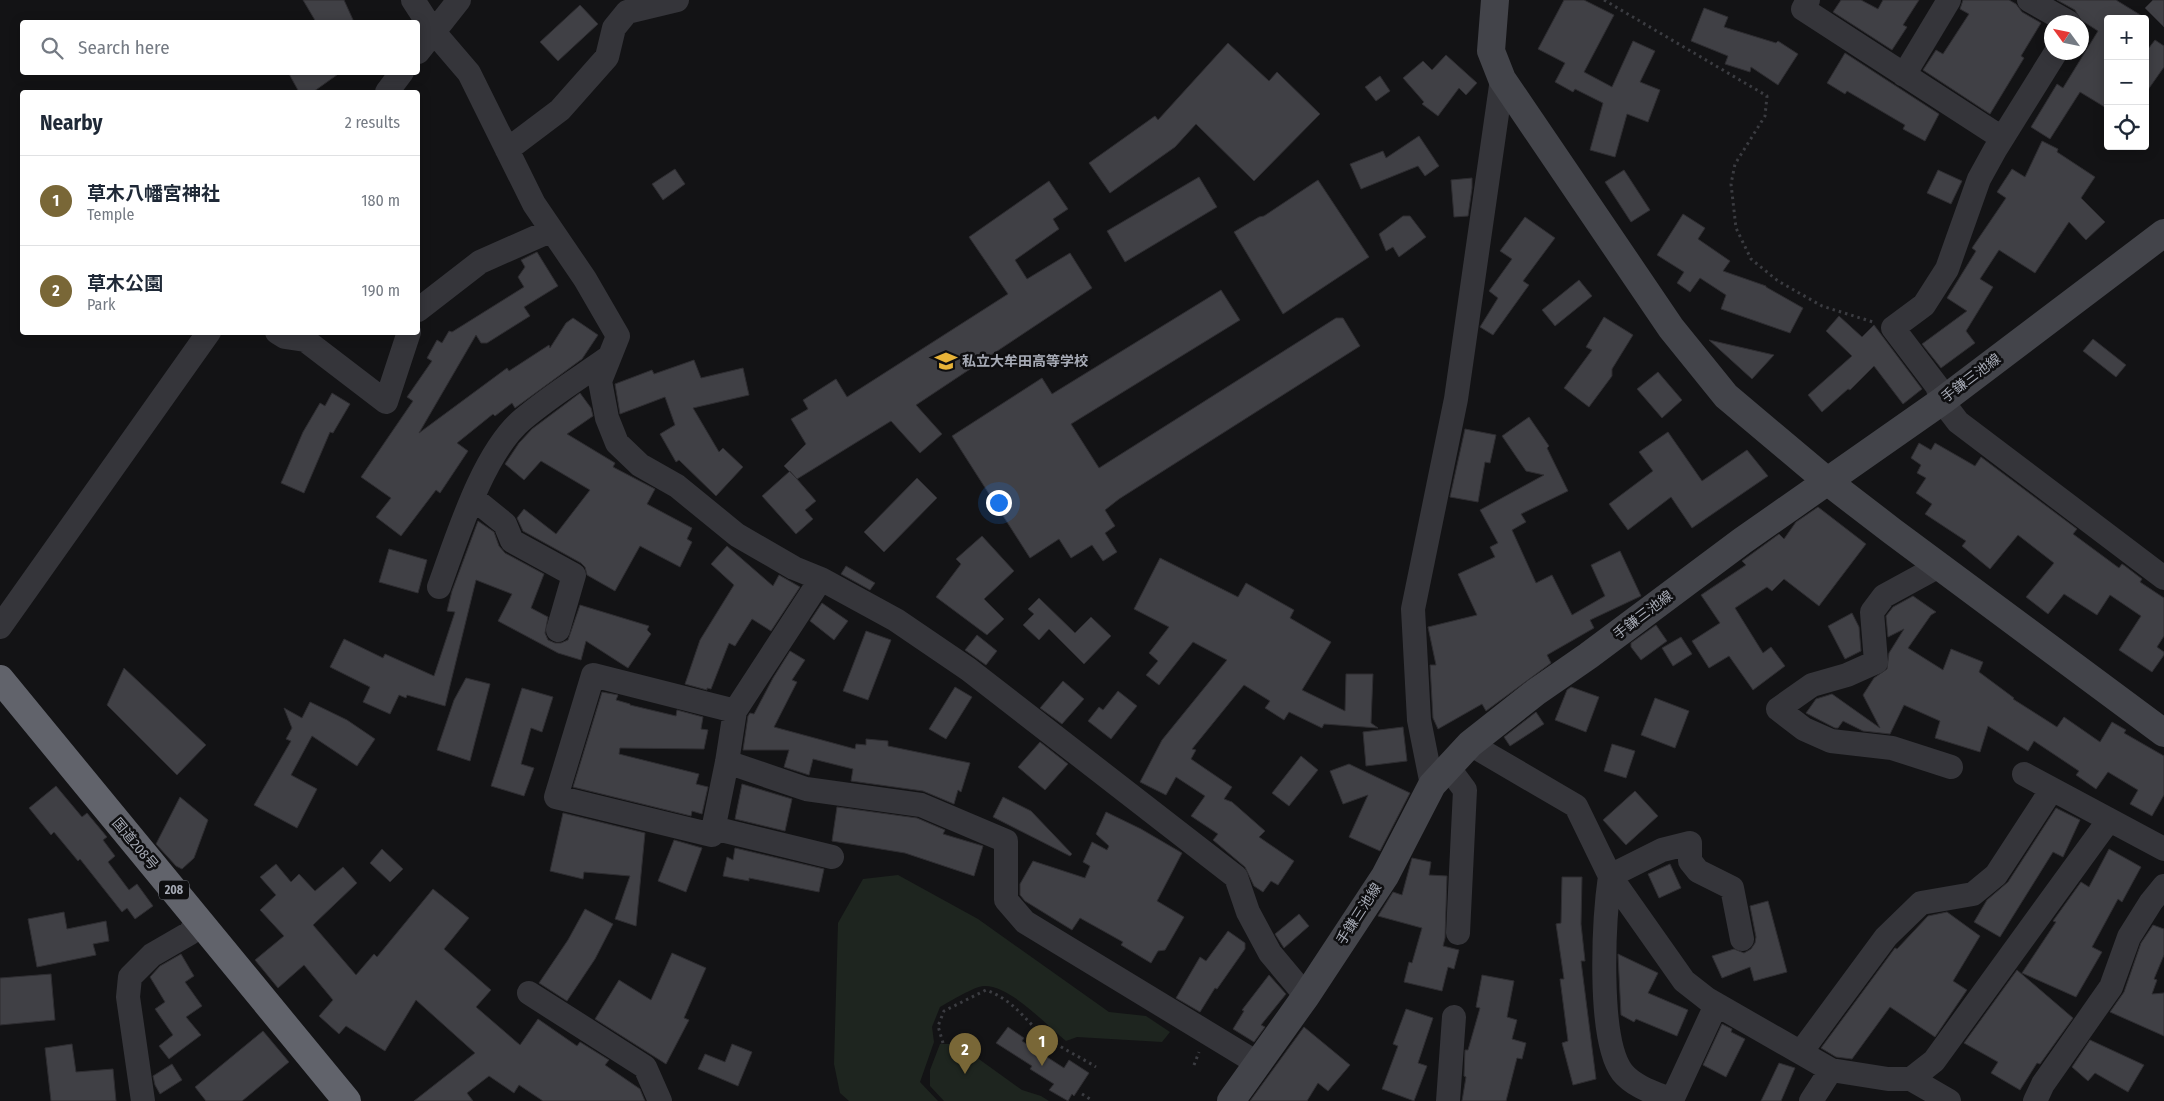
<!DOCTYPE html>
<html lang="en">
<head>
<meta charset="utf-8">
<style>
	:root { --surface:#fff; --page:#f6f6f7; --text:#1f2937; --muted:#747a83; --line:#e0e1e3; --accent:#796737 }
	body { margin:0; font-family:"Fira Sans Condensed","Noto Sans JP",sans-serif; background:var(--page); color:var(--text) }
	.controls { position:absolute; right:15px; top:15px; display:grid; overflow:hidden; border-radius:5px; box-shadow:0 2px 12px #0003 }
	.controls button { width:45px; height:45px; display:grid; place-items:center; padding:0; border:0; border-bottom:1px solid var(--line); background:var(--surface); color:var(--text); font:25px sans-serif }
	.compass { position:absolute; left:2044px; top:15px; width:45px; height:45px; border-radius:50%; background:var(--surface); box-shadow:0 2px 12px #0003; rotate:303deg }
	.you { position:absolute; left:998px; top:502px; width:18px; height:18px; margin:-12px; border:4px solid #fff; border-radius:50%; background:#1a73e8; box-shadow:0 0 0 8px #1a73e833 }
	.badge { display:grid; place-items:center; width:32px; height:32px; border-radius:50%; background:var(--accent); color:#fff; font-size:16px; font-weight:700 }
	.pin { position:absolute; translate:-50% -41px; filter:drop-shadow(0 1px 2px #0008) }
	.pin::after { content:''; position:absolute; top:26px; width:18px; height:15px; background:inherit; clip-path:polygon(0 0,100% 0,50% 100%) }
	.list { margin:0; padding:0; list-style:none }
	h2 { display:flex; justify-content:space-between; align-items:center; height:65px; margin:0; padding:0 20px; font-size:21px }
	h2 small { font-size:16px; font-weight:400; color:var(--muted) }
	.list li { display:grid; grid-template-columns:32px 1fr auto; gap:15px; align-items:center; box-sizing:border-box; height:90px; padding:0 20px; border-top:1px solid var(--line) }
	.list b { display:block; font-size:19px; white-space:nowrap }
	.list p { margin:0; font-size:16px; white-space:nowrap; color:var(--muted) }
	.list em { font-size:16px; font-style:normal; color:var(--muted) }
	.icon { flex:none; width:28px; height:28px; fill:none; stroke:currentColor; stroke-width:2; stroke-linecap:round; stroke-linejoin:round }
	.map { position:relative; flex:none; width:2164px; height:1101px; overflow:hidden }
	.search { position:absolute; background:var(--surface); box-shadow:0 2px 12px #0003; left:20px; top:20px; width:400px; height:55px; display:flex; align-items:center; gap:12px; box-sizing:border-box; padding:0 18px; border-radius:5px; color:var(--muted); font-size:19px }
	.panel { position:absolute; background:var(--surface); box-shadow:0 2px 12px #0003; left:20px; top:90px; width:400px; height:245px; border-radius:5px }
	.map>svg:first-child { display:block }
	.green { fill:#1e251f }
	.building { fill:#404045; stroke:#2e2d31 }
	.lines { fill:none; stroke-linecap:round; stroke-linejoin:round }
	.path { stroke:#3b3c41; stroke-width:3; stroke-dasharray:2.5 4; stroke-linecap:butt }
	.street { stroke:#35353a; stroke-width:24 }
	.secondary { stroke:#43444a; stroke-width:28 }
	.highway { stroke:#61636b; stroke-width:28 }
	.labels { text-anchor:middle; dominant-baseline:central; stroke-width:5; stroke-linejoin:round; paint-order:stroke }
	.shield { fill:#0e0e10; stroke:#787b84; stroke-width:1 }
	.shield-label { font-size:12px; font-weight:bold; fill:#a6aab5 }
	.poi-label { font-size:14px; font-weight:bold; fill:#a6aab5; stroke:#0e0e10; text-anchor:start }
	.street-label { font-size:14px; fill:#a6aab5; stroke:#0e0e10 }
</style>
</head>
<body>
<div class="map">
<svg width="2164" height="1101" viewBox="0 0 2164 1101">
	<rect width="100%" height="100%" fill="#131315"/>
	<path class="green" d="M898,875L978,919L1109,1012L1146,1016L1170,1032L1162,1042L1077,1037L1066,1041C1046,1025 1011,986 985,986C976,985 949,1002 940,1007L932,1027L934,1042L920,1082L938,1101H849L840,1093L834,1064L838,923L863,879Z
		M940,1044H958L1022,1090L1041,1096L1049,1101H944L930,1086V1070Z"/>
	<path class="building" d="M303,0H344L354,22H316Z
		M1564,0H1584L1614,15L1584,72L1612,87L1633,41L1655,51L1640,82L1660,90L1648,122L1627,114L1615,157L1590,150L1603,103L1575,89L1573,92L1555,82L1565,63L1538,49Z
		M1841,0H1861L1878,9L1883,0H1919L1903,25L1907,27L1892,50L1833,12Z
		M1963,0H2009L2016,4L2022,12L2041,23L2021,56L2024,58L1990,114L1923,70L1936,50L1943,54L1969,14L1960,9Z
		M2057,0H2116L2147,19H2108V109L2080,92L2050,139L2031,127L2057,84L2063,88L2098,31L2081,20L2075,10Z
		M2153,0H2164V27L2145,8Z
		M580,5L598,24L558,61L540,42Z
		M1704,8L1728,17L1724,27L1776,43L1778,41L1798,54L1778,85L1751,67L1750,72L1725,64L1728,56L1691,41Z
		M2155,40L2164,46V67L2145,94V53Z
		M1228,43L1269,81L1277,72L1320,114L1254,181L1196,124L1175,147L1110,193L1089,163L1155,116L1158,120Z
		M1845,53L1939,114L1925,141L1903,129L1905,125L1847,91L1845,94L1827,83Z
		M1446,55L1477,83L1466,95L1459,88L1438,116L1422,104L1424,102L1403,78L1423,61L1432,70Z
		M288,72H341L313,92H299Z
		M1380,76L1390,91L1376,101L1365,87Z
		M1419,136L1439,166L1425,176L1418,166L1361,189L1350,164L1383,151L1386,158Z
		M2042,141L2058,149L2057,152L2095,177L2081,198L2105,222L2086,240L2069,222L2035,273L1999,250L1980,279L1993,287L1966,331L1975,343L1941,368L1922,344L1967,311L1947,298L1976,251L1972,248L2006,198L1997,192L2012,169L2025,177Z
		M675,169L685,184L663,200L652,184Z
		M1624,170L1650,210L1631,222L1605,182Z
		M1938,170L1962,181L1951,204L1927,193Z
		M1199,177L1217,207L1125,262L1107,231Z
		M1472,178V188L1468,216L1454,217L1451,180Z
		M1318,180L1369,257L1283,314L1234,232L1259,217L1264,216Z
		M1049,181L1068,209L1053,219L1059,229L1015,260L1027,279L1070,253L1092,288L916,405L942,434L920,453L891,421L797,479L784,466L806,444L791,419L808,409L803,400L836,379L847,397L1008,294L969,237Z
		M1683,214L1705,228L1698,239L1730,261L1723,271L1766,286V287L1803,308L1790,333L1721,309L1726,295L1700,278L1690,292L1677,283L1684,272L1657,255Z
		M1403,216H1410L1426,237L1399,257L1393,247L1386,251L1379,234Z
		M1525,217L1555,238L1523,281L1529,285L1493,335L1480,327L1498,298L1489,291L1512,259L1500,251Z
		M537,252L558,286L524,307L530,316L487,343H481L476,335L419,433L507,368L509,371L549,345L550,348L566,323L573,318L598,335L582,359L515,408L512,403L495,416L493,414L457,443L468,451L440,493L436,490L401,536L376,517L391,498L361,477L413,401L407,397L432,361L427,358L437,340L442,343L449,331L452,332L524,287L518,277L525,267L521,260Z
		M1579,280L1592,296L1555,326L1542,310Z
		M1221,290L1240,320L1071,424L1099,468L1336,318H1343L1360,346L1119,499L1105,510L1115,526L1105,533L1117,552L1103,561L1092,545L1071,558L1059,539L1030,558L952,436L1042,378L1052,394Z
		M1839,316L1862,337L1874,325L1922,389L1903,404L1874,366L1850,390L1848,389L1822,412L1808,395L1852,356L1826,331Z
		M1604,317L1633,335L1612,369V376L1589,407L1564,388L1592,350L1586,347Z
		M2093,339L2126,365L2116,377L2083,351Z
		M1709,340L1774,355L1752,379Z
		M694,360L701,378L743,368L749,395L693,408L719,452L723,448L743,467L716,496L679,460L676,462L660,434L675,425L665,397L620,414L615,384L652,370L654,374Z
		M1658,372L1682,400L1662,418L1637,389Z
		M332,393L350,404L333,433L330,432L304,493L281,483L303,432L320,403L325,406Z
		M580,393L591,408L593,416L567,434L615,463L613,467L655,489L647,504L692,528L687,539L692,542L680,567L640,546L615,591L587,575L585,567L581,563L523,531L517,518L524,509L556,534L590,490L541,461L524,480L505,464L519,443L532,429Z
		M1529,417L1549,446L1547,448L1568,491L1521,514L1526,522L1512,530L1536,583L1552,575L1572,615L1605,596L1591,565L1620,551L1641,596L1590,620L1594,628L1547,655L1551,663L1486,711L1482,704L1438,729L1433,718L1430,665H1436L1428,627L1477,615L1458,574L1495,557L1490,547L1498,543L1480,510L1544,475L1526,471L1502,436Z
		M1465,429L1496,435L1490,463L1485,462L1478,502L1450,497Z
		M1668,432L1702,481L1747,450L1768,476L1692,528L1671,497L1628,530L1609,504L1653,471L1639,452Z
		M1919,443L1931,450L1935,443L1975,466L1981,457L2077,529L2073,534L2119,568L2122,564L2125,566L2142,579L2140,582L2164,598V636L2157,647L2164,652V655L2152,672L2119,650L2141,616L2110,595L2097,615L2064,594L2048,614L2026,597L2054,563L2018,535L1990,569L1962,546L1966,541L1925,514L1932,504L1916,493L1926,478L1917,473L1921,465L1911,458Z
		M790,471L816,501L805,510L813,519L796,534L762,496Z
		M917,478L937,498L884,552L864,532Z
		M1818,507L1866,544L1819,606L1784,579L1772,591L1767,587L1735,608L1763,653L1771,647L1785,666L1753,690L1729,656L1709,668L1692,641L1720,623L1701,595L1746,565L1742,561L1779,534L1784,539L1796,522Z
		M478,521L494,532L499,546L505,553L544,574L531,608L548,617L545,633L548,640L555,643H561L568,640L580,605L649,626L647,630L651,634L628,668L586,641L581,660L558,653L498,621L512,594L476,580L445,706L407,695L406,698L399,695L390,714L363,702L370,687L330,667L344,639L383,658L385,654L434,676L455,612L447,611L452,591Z
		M982,536L1014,571L984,599L1004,619L987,635L936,597L961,564L956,559Z
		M727,546L773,586L779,575L800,587L771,631L752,619L735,646L729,643L711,689L707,688V690L685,684L700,640L734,585L711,564Z
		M389,549L427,560L418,593L379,582Z
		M1160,558L1238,597L1246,583L1294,610L1290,618L1331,642L1302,690L1345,711L1346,674H1373L1371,723L1378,728L1324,724L1322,728L1289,712L1284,720L1265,708L1270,701L1244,685L1192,749L1196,750L1191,759L1232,787L1224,799L1232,802L1265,831L1259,837L1294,861L1278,885L1271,881L1263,892L1254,886L1245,867L1213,840L1218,834L1191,816L1205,796L1176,777L1166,795L1140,782L1162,740L1227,660L1193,642L1159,685L1146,675L1158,661L1149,653L1169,627L1134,609Z
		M846,566L875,583L870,590L841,574Z
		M1913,596L1936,612L1931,615L1908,648L1943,670L1951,649L1983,662L1979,672L2014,698L2013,699L2057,727L2064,717L2100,742L2112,722L2126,730L2124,733L2164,756V795L2152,816L2130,804L2138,790L2108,772L2096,789L2076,775L2079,771L2034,741L2028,751L1988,726L1980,752L1935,738L1940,721L1904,705L1890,734L1863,731L1843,721L1838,728H1835L1806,713L1816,699L1832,694L1880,728L1863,695L1874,678L1887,669L1889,653L1904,629L1888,637L1886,616L1893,607Z
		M1039,598L1075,633L1091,617L1111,636L1084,664L1049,629L1039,640L1023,625L1034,614L1028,609Z
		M822,603L848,621L834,640L810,621Z
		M1852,613L1859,627L1861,651L1845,659L1828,626Z
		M1656,625L1667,641L1641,660L1631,647V643Z
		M866,631L891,640L868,700L843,691Z
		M977,635L997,651L986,665L965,650Z
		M1681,637L1692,654L1673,666L1662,648Z
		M790,651L805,660L792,680L797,682L774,727L855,749L856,744L866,745V739L888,741V746L970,763L961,792L958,790L954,804L923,791L851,781L853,769L813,759L809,775L784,767L789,750H743L748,716L750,713L754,714L773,678Z
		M124,668L206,745L177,775L107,705Z
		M466,678L490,684L470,761L437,750L454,700Z
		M1063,681L1084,699L1062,724L1040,708Z
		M955,687L972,697L946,739L929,729Z
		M1571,687L1599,697L1586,732L1555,720L1567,690Z
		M522,688L553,697L542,732L531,728L521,764L534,768L524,796L491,786Z
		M1118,691L1137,706L1111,739L1088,721L1099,707L1103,710Z
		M602,692L618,695L616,700L630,704V705L676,716L677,710L703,717L701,729L708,730L704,749L620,748L619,754L699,774L696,784L708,787L702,814L692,811L691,816L573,787Z
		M1655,698L1689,711L1675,748L1641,735Z
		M310,702L347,720L375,739L357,766L312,736L291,775L317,789L297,828L254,805L291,741L286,739L292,728L284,708L302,718Z
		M1536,712L1544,724L1510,746L1504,737Z
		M1403,727L1407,761L1366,766L1363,732Z
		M1040,742L1068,764L1045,790L1018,767Z
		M1612,744L1635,751L1626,778L1604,771Z
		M1301,756L1318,770L1289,806L1272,793Z
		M1349,764L1410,793L1380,851L1349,837L1368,795L1343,804L1330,771Z
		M742,784L792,799L785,831L735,819Z
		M56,786L82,817L87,813L107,837L103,840L115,856L108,862L129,890L137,884L153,906L135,919L127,908L122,912L80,859L78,861L54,832L51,835L29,808Z
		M1635,791L1658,816L1626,845L1603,820Z
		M180,797L208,820L194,858L182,869L176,866L156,844Z
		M1003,797L1031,811L1072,854L1070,856L993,817Z
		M837,807L917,818L945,830L943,834L983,846L974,876L905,853L832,841Z
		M2056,808L2080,820L2063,857L2053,852L2000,937L1974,922L1987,900L2008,882Z
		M1106,812L1141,829L1182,853L1157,901L1184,917L1165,950L1158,951L1151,963L1121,945L1123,942L1080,918L1072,930L1025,901L1020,895V884L1033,861L1085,878L1090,866L1083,862L1092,842L1107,850L1109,846L1096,834Z
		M563,813L645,833L636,926L615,919L630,876L584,872L583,879L550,871Z
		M674,840L702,848L686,892L658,881Z
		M735,848L824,869L819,892L749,878V881L723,876L727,857L733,860Z
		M382,849L403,869L390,882L370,863Z
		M2109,849L2141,867L2122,902L2118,899L2092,947L2102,952L2076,997L2022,973L2056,922L2053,921L2081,882L2089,887Z
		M1412,858L1431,862L1429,875L1447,876L1445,938L1443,946L1459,950L1454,969L1448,967L1442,991L1404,982L1409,962L1412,963L1422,928L1378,916L1393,892L1402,895Z
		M276,864L291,882L299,874L315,891L343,867L357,883L313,925L356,975L374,954L377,957L433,889L469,918L444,949L491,990L476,1007L520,1045L538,1019L577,1046L580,1042L609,1060L605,1065L640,1089L645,1101H543L519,1085L514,1093L489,1076L467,1093L473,1101H414L475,1053L416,1000L385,1051L346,1026L339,1034L319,1016L333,1000L304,965L278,988L255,960L284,936L260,910L276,895L260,877Z
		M1670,864L1681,888L1659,898L1648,874Z
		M1562,877H1582L1581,924L1585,961H1581L1596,1079L1573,1085L1562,1043L1568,1041L1560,979H1564L1556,924L1561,923Z
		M1768,901L1787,972L1754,981L1750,967L1722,978L1712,956L1734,949L1744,953L1751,949L1755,943L1756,937L1750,906Z
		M585,909L613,924L595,959L567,1001L539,983L568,940Z
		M64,912L67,929L106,921L109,941L93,944L96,955L37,967L28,919Z
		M1947,912L1980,936L1953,981L1967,990L1935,1037L1890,1007L1852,1059L1836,1057L1821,1048L1895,948L1897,949L1928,916Z
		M1299,914L1309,926L1284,948L1275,934Z
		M2153,925L2164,929V955L2154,979L2157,980L2152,994L2164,993V1036L2110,1012L2124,992L2141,943Z
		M1228,931L1245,943V949L1217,989L1215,988L1200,1012L1176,998L1200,957L1206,961Z
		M672,953L706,968L684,1018L689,1020L666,1064L595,1019L619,980L651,1000Z
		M181,954L194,976L185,982L202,1006L186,1017L201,1035L169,1059L159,1046L173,1035L155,1009L165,1002L150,977L160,966Z
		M1618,954L1658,973L1648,993L1688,1010L1677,1036L1636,1019L1634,1022L1621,1015Z
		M2017,970L2073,1018L2040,1064L2037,1063L2020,1090L1991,1073L1998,1062L1964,1043Z
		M51,974L55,1020L0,1025V978Z
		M1269,975L1286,994L1261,1025L1265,1027L1254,1042L1233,1029L1244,1011L1242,1010Z
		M1482,975L1514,981L1507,1017L1517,1020L1512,1039L1526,1043L1522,1059L1517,1058L1506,1101H1462L1466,1077L1464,1076L1465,1050H1468L1480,1008L1476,1007Z
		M1406,1009L1433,1018L1418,1063L1427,1066L1414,1101L1382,1089L1398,1046L1393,1044Z
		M1722,1024L1732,1029L1731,1032L1745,1039L1726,1077L1703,1065Z
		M1008,1027L1024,1038L1022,1041L1064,1068L1069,1060L1089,1073L1074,1096L1072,1094L1068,1101L1049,1090L1054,1084L1030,1069L1032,1066L996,1043Z
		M1304,1027L1350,1065L1328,1091L1318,1083L1307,1101H1250Z
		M263,1031L289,1062L242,1101H206L195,1087Z
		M2090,1040L2144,1065L2128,1092L2095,1073L2088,1081L2072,1067Z
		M72,1044L76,1072L113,1069L116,1101H51L45,1048Z
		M732,1044L752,1052L738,1086L698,1069L705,1054L725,1062Z
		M1779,1063L1795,1068L1781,1101H1761Z
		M172,1064L182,1080L160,1094L155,1085L153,1076Z"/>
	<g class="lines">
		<path class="path" d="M1604,0L1767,96L1765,116L1735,164L1731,184L1736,228L1751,259L1778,281L1822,306L1873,322
			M943,1043L938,1026L944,1011L986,990C1010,999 1020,1013 1037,1030C1054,1045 1077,1055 1096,1067
			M1194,1065L1199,1052
			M1082,1094L1093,1101"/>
		<path class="street" d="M413,0L433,31L469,73L534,204L585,279L618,336L600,381L607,418L617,443L640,465L677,486L737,535L794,568L821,579L896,620L968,669L1236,877L1248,912L1270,953L1306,996
			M1808,0L1803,9L2002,138
			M2029,0L2068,22
			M418,52L459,0
			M2056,52L1995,150L1979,179L1947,269L1924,305L1893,328L1937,386L1942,401L1958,422L2164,578
			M1904,75L1949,0
			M387,92L402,72
			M507,150L560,110L607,57L614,28L627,12L677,0
			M418,310L480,262L550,231
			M277,332L285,337L305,340L386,402L409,332
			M473,498L505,524L512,541L574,575L558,630
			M1939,566L1884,596L1872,612L1876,662L1847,675L1812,685L1778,709L1804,729L1831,741L1892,748L1951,767
			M439,587C457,538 483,452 523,419C550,396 581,377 609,357
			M0,627L209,332
			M593,675L735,711L727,762L712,835L556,797Z
			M735,711L821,579
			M1470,744L1576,806L1610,876L1684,981L1707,999L1831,1070L1888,1079H1911L1949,1101
			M727,762L806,789L921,805L1006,841V900L1025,922L1257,1063
			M1448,767L1465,790L1458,933
			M2024,774L2164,849
			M1432,785L1419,720L1413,609L1456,399L1502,79
			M713,828L832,857
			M529,993L645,1067L660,1101
			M1716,1005L1672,1100C1655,1093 1634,1087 1622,1072C1597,1038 1604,918 1610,876L1662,850L1690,843V861L1698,871L1732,888L1742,939
			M1801,1052L1886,937L1921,903L1973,894L1996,875L2052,789
			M1911,1079L1934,1061L2109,820
			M143,1101L128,997L130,977L152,955L190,933L198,919
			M1448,1101L1454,1017
			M1811,1101L1831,1070
			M2035,1101L2043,1084L2111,987L2129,937L2151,902L2164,886"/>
		<path class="secondary" d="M1495,0L1491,51L1502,79L1671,328L1726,396L1827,481L1892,531L2164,733
			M1231,1101L1306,996L1385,876L1432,785L1470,744L1536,692L1588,656L1742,541L1942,401L2164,233"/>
		<path class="highway" d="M0,679L347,1101"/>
	</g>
	<defs>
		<g id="school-bare" transform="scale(1.725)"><path d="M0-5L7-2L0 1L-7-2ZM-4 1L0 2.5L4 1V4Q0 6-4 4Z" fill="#e8b338" stroke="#0e0e10" stroke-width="2.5" paint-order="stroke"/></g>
	</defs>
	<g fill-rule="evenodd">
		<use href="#school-bare" x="946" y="361"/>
	</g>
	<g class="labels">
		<rect class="shield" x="159" y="880.5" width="30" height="19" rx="4"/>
		<g class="shield-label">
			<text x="174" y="890">208</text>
		</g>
		<g class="poi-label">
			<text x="962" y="361">私立大牟田高等学校</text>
		</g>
		<g class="street-label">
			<text transform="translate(1971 378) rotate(-37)">手鎌三池線</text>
			<text transform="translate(1643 615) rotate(-37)">手鎌三池線</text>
			<text transform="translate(135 844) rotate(50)">国道208号</text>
			<text transform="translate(1359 914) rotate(-57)">手鎌三池線</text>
		</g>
	</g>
</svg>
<div class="controls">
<button>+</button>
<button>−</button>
<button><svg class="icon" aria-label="locate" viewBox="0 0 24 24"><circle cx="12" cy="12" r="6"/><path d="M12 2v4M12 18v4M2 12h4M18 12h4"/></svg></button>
</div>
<svg class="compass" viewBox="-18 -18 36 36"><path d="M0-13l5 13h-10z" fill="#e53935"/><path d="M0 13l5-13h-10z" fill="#747a83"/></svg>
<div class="you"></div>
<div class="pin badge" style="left:1042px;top:1066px">1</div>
<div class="pin badge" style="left:965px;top:1074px">2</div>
<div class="search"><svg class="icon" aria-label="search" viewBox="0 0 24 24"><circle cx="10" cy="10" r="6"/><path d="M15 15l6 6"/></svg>Search here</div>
<section class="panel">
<h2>Nearby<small>2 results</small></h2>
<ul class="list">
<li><span class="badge">1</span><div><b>草木八幡宮神社</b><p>Temple</p></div><em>180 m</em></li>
<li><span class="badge">2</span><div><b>草木公園</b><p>Park</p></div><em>190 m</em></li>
</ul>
</section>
</div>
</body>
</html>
